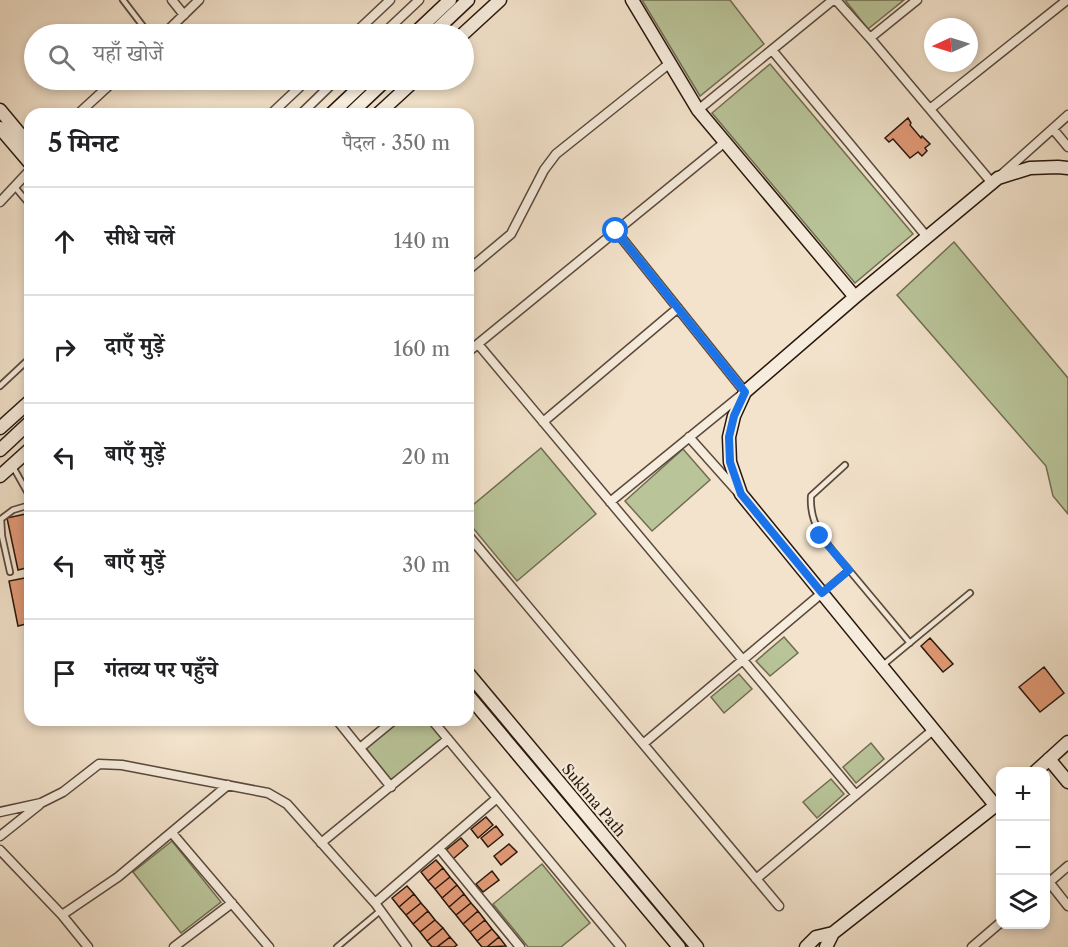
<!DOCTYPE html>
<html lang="hi">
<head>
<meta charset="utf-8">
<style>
	:root { --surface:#fff; --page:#f2f2f2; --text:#202124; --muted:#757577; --line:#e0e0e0 }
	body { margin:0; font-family:"Libre Caslon Text","Noto Serif Devanagari",serif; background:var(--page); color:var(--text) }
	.controls { position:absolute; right:18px; bottom:18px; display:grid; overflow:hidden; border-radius:12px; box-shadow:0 3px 9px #0003 }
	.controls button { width:54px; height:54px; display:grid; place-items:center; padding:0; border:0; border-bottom:2px solid var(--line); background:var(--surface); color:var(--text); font:30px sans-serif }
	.compass { position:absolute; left:924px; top:18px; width:54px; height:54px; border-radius:50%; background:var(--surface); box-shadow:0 3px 9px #0003; rotate:266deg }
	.stop { position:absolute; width:18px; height:18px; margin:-14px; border:4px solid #1a73e8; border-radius:50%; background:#fff }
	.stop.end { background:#1a73e8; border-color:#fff; box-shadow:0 2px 6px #0008 }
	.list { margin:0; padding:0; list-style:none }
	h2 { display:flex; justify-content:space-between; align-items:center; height:78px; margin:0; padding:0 24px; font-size:26px }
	h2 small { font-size:20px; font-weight:400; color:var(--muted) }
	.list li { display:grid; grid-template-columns:39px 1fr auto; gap:18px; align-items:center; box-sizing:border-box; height:108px; padding:0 24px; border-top:2px solid var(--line) }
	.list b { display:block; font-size:22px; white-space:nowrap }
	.list em { font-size:20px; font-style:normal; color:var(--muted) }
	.icon { flex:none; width:33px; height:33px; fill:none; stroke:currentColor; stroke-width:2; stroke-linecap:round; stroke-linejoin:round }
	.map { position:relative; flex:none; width:1068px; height:947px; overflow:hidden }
	.search { position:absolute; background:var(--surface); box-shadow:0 3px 9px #0003; left:24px; top:24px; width:450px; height:66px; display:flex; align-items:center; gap:15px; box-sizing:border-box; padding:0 21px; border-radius:33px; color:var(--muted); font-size:22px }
	.panel { position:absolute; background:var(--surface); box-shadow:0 3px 9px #0003; left:24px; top:108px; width:450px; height:618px; border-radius:18px }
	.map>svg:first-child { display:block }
	.green { fill:#b9c499; stroke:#706d52; stroke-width:1.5 }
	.building { fill:#e39a77; stroke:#27160c; stroke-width:1.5 }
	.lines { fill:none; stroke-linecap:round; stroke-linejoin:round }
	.lane-casing { stroke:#5a493c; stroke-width:8 }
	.street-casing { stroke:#5a493c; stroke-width:11 }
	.secondary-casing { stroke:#27160c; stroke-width:15 }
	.lane { stroke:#f7edde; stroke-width:4.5 }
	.street { stroke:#f7edde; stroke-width:8 }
	.secondary { stroke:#f7edde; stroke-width:12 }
	.route { stroke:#1a73e8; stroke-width:8 }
	.labels { text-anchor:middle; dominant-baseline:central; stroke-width:4.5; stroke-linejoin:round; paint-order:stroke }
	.street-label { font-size:15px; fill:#27160c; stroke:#f7edde }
</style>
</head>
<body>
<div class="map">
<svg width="1068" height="947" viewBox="0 0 1068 947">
	<rect width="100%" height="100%" fill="#f3e3cc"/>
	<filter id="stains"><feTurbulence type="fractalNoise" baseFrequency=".00333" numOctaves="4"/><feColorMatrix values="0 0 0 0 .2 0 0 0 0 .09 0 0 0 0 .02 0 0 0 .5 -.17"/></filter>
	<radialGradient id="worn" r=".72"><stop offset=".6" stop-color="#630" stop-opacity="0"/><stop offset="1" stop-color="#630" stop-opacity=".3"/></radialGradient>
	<path class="green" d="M642,0H730L764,44L700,96Z
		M845,0H904L868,29Z
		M770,64L913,234L855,283L712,113Z
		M954,242L1068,378V514L1053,496L1046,466L897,295Z
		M541,448L596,514L517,581L468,522V509Z
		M683,449L710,480L652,531L625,501Z
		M784,637L798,653L770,676L756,661Z
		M739,674L752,689L724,713L711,697Z
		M401,720H428L443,738L391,780L366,748Z
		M871,743L884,759L856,783L843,767Z
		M831,779L844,794L817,818L803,802Z
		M172,841L221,902L181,933L133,872Z
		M542,864L590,923L561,947H528L493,904Z"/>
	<path class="building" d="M908,118L911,123L910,125L921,138L922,136L930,144L925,148L927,151L922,156L918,152L910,158L893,139L889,142L885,138Z
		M30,513V567L18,570L7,518Z
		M30,577V623L18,626L9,581Z
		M930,638L953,664L943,672L921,646Z
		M1044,667L1064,693L1040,712L1019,687Z
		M486,817L493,825L478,838L471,829Z
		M496,826L503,835L488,847L481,838Z
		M461,838L468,846L453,859L446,850Z
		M509,844L517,852L501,865L494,856Z
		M436,860L443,868L428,881L421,872Z
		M443,868L450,877L435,889L428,881Z
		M492,871L499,880L483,892L476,884Z
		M450,877L457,885L442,898L435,889Z
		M457,885L464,894L449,907L442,898Z
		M407,886L414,894L399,907L392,898Z
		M414,894L421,903L406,915L399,907Z
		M464,894L471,903L456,915L449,907Z
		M421,903L428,911L413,924L406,915Z
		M471,903L478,911L463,924L456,915Z
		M428,911L435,920L420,932L413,924Z
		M478,911L485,920L470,932L463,924Z
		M435,920L443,928L427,941L420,932Z
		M485,920L492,929L477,941L470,932Z
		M443,928L450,937L437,947H432L427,941Z
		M492,929L499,937L487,947H482L477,941Z
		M450,937L457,945L454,947H437Z
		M499,937L506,946L487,947Z"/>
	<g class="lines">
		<g class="lane-casing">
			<path id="lane" d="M123,0L149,34
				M14,186L30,205
				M0,386L30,358
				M12,465L30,497
				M845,465L811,496C809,528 829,546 849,570
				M10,572L2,536L1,519L13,510L30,505
				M824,591L849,570L910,643
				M883,665L970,593
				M337,947L380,911"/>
		</g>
		<g class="street-casing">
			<path id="street" d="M172,0L184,15
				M836,0L870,38L917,0
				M164,34L199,0
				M354,34L390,0
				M383,34L419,0
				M870,38L992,183
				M772,50L927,237
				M930,109L1067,0
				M698,110L833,0
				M78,114L115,80
				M271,114L307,80
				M301,114L336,80
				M1053,129L1068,147
				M1001,175L1068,115
				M0,202L30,170
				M468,270L511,234L544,170L556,154L670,63
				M478,344L856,795
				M468,352L725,142
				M543,422L678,308
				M689,437L738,492
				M610,502L745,392L616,231
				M468,535L779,906
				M337,720L391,787
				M432,720L621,947
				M643,744L822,593
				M360,748L394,720
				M0,812L41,803L63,792L99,764L122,765L268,793L287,804L375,903L407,947
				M172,833L269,947
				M0,836L39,805
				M321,843L448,739
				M439,848L520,947
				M0,850L62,915L88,947
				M756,879L933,730
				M1049,882L1068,906
				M1046,885L1068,866
				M375,903L497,798
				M62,915L118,877L228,785
				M174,947L232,903
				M972,947L1000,923"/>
		</g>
		<g class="secondary-casing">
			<path id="secondary" d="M632,0L698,110L855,297
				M414,34L450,0
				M432,34L468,0
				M463,34L500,0
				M0,110L30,146
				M331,114L367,80
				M350,114L386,80
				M378,114L415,80
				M0,128L30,163
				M0,428L30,401
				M0,450L30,422
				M0,476L30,449
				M468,673L697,947
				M468,695L679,947
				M1049,759L1068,782
				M1035,772L1068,742
				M995,805L741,494L730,462L729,437L734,416L745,392L855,297L998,178L1030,168L1058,167L1068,168
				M806,947L816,937L833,933
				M826,947L833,933L1000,802"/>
		</g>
		<use href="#lane" class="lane"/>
		<use href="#street" class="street"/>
		<use href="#secondary" class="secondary"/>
	</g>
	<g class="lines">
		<path class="route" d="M616,231L745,392L734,416L729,437L730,462L741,494L822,593L849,570L820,536"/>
	</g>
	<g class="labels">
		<g class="street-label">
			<text transform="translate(594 800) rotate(50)">Sukhna Path</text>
		</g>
	</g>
	<rect width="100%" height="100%" filter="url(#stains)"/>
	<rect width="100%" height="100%" fill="url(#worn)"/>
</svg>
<div class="controls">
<button>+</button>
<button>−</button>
<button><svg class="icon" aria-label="layers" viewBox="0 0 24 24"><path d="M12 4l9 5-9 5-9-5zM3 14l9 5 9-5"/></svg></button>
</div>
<svg class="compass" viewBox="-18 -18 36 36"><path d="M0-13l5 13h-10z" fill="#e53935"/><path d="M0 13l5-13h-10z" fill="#757577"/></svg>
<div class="stop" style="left:616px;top:231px"></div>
<div class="stop end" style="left:820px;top:536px"></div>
<div class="search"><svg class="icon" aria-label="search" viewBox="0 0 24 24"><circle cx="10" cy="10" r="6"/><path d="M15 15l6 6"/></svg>यहाँ खोजें</div>
<section class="panel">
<h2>5 मिनट<small>पैदल · 350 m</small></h2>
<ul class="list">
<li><svg class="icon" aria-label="ahead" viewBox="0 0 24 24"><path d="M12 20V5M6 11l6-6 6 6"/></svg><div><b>सीधे चलें</b></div><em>140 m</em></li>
<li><svg class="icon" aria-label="right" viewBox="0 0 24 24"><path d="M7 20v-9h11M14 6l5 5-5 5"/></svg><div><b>दाएँ मुड़ें</b></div><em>160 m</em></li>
<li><svg class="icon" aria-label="left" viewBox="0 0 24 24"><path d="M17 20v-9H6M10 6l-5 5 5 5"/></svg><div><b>बाएँ मुड़ें</b></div><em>20 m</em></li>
<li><svg class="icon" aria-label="left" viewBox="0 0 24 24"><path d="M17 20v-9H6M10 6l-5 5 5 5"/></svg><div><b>बाएँ मुड़ें</b></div><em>30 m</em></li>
<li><svg class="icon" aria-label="arrive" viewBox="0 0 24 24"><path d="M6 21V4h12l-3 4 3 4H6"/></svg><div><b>गंतव्य पर पहुँचे</b></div></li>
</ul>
</section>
</div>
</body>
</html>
